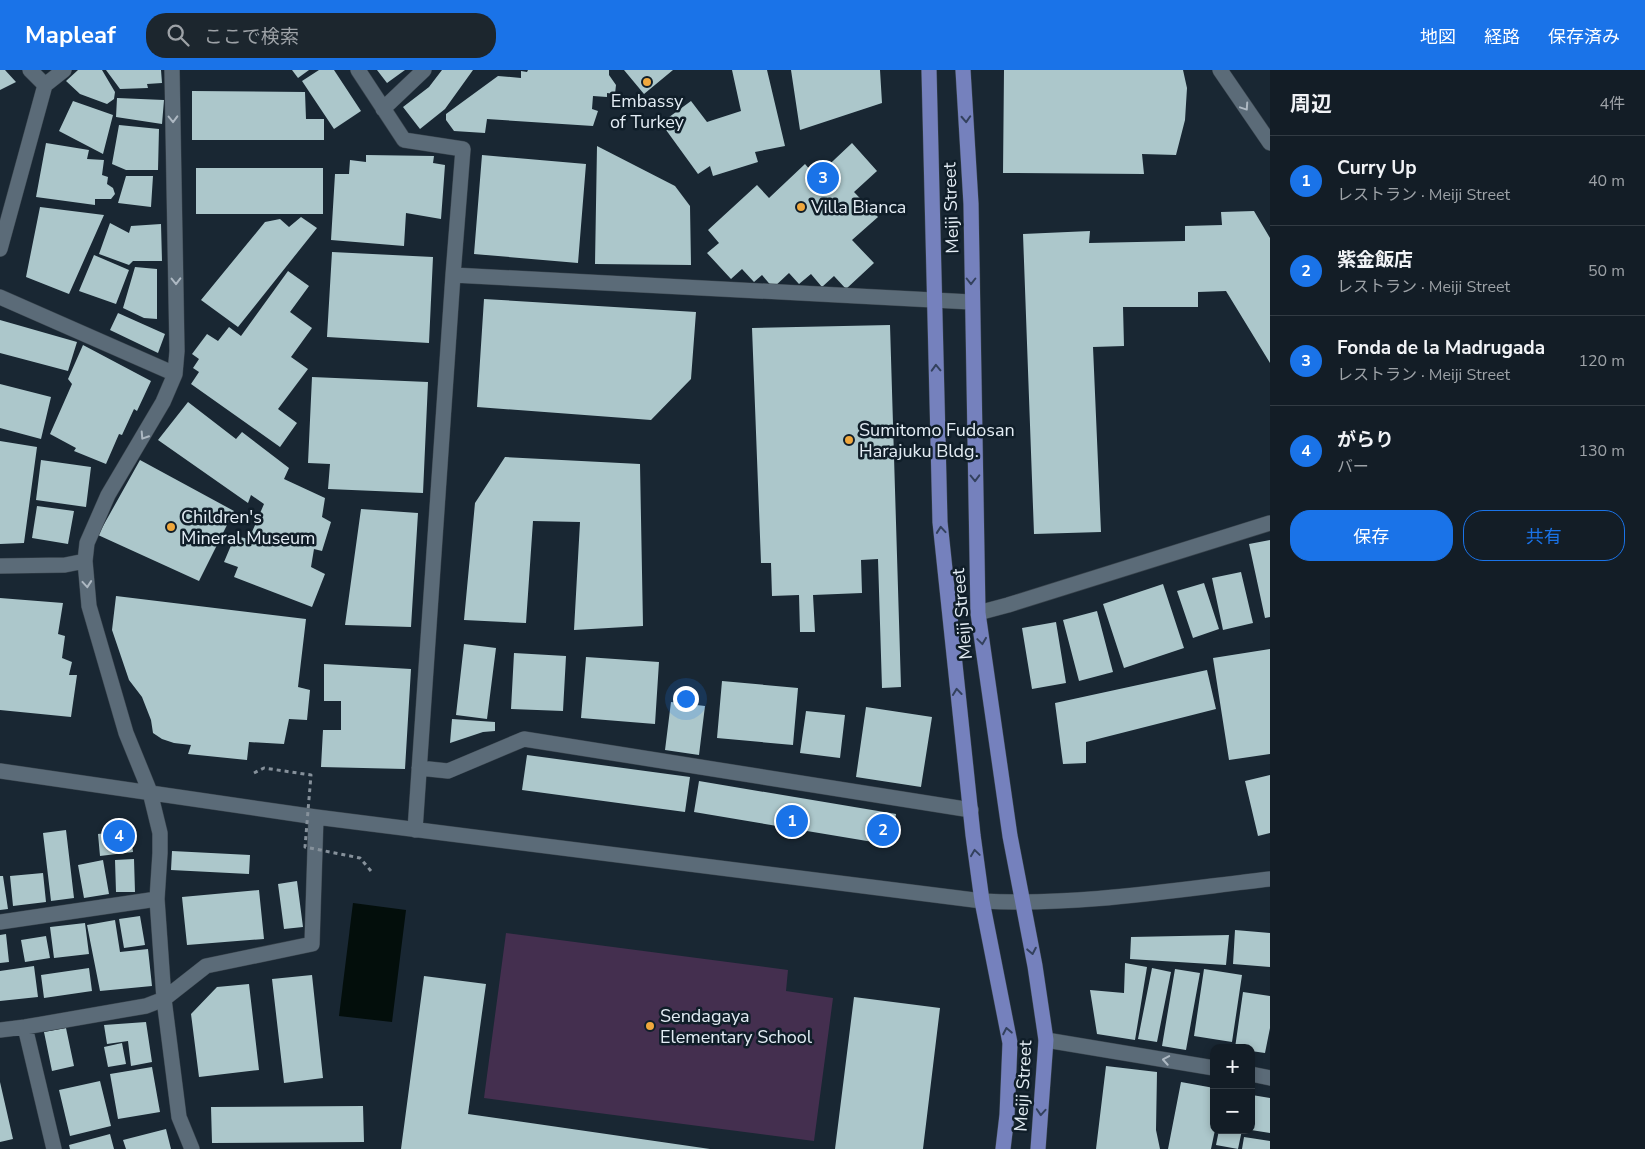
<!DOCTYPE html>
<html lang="ja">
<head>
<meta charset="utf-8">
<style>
	:root { --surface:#131d26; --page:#1c262e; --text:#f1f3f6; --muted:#9da2a7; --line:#323b43; --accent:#1a73e8 }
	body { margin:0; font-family:"Nunito Sans","Noto Sans JP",sans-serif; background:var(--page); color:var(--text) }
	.controls { position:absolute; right:15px; bottom:15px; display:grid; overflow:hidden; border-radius:10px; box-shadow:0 2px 8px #0003 }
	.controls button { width:45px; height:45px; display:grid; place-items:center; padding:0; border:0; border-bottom:1px solid var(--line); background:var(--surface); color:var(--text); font:25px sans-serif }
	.you { position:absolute; left:685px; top:628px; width:18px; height:18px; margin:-12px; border:4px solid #fff; border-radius:50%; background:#1a73e8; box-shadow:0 0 0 8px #1a73e833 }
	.badge { display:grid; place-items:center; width:32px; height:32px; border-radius:50%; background:var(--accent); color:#fff; font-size:16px; font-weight:700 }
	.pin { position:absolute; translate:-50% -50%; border:2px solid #fff; box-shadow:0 1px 5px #0006 }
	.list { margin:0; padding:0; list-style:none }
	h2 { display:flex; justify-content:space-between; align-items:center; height:65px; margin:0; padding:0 20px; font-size:21px }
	h2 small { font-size:16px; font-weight:400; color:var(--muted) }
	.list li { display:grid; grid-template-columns:32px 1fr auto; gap:15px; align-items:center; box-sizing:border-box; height:90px; padding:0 20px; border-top:1px solid var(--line) }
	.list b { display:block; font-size:19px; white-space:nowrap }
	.list p { margin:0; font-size:16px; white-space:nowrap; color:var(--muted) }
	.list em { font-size:16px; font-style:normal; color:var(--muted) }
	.actions { display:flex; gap:10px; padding:15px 20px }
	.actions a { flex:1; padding:11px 0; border:1px solid var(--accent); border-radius:20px; text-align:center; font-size:18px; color:var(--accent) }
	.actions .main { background:var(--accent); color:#fff }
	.icon { flex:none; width:28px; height:28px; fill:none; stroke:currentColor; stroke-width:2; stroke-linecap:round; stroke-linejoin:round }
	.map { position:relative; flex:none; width:1270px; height:1079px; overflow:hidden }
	header { display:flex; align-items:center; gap:30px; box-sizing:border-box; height:70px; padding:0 25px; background:var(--accent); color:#fff }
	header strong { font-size:24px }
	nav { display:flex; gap:28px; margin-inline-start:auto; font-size:18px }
	.search { width:350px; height:45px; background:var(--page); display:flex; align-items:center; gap:12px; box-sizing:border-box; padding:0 18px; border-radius:20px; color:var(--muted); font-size:19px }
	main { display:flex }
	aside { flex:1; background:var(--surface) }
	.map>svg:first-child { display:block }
	.green { fill:#442f4f }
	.water { fill:#030e0b }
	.building { fill:#acc7cb }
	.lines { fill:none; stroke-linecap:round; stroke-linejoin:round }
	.minor-casing { stroke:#3a454e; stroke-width:16 }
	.major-casing { stroke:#3a454e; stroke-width:16 }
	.minor { stroke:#5b6b78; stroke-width:15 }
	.major { stroke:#7581bd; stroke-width:15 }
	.path-bridge { stroke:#86919b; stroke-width:3; stroke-dasharray:4 4; stroke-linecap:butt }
	.oneway { stroke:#adb8c2 }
	.oneway2 { stroke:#33415d }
	.poi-dot { fill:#efa73d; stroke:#101e29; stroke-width:2 }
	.labels { text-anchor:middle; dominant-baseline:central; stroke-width:5; stroke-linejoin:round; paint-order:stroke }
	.poi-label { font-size:18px; fill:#e3ecf4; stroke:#101e29; text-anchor:start }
	.street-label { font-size:18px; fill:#e3ecf4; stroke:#101e29 }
</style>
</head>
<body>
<header>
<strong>Mapleaf</strong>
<div class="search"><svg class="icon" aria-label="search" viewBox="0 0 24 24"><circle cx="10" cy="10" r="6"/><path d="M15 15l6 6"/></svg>ここで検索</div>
<nav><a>地図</a><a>経路</a><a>保存済み</a></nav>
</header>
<main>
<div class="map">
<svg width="1270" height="1079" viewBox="0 0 1270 1079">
	<rect width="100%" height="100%" fill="#192733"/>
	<path class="green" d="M506,863L788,900L786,921L833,928L814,1071L484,1028Z"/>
	<path class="water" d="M353,833L406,840L392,952L339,946Z"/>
	<path class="building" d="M0,0H5L16,12L0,20Z
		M78,0H102L115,22L114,29L107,34L80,24L66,11Z
		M106,0H161L162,13L147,14L148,18L120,19Z
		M292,0H309L298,8Z
		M319,0H334L361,41L334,59L302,11Z
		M377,0H405L387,13Z
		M442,0H473L445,39L420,59L403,37L429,17Z
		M528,0H609V5L616,15L615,24L607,23V27L593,26L592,39L598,41L593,56L487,49L485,63L454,61L446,50V44L498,6L521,8V1L527,2Z
		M624,0H673L644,24Z
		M732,0H767L785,76L755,82L758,92L713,106L710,96L698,104L661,53L691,31L707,52L741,41Z
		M791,0H880L882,33L800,60Z
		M1004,0H1183L1187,18L1185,50L1176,85L1142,84L1144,104L1003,103Z
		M192,21L305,22L306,49H324V70H192Z
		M117,28L164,30L162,54L116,47Z
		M73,31L113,45L103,84L59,61Z
		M119,55L159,59L158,100H126L112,94Z
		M46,73L89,80L87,89L104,90L102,105L108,107L107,114L113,118L115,124L111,129H95V135L36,127Z
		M852,73L877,101L854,122L878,147L852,170L874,193L846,219L834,206L822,217L811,204L799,214L789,203L773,218L762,205L754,212L742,199L731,209L707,183L719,173L708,160L757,115L769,128L805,94L816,107Z
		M597,76L675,116L690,136L691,195L595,194Z
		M366,85L434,86L433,93L445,95L441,149L406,143L404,176L331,170L335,104H349L350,90L366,92Z
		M482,85L586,94L578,193L474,184Z
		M196,98H323V144H196Z
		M126,106H153L151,137L118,133Z
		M40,137L104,145L69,224L26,207Z
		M1254,141L1270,168V293L1226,221L1198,222V237H1123L1124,276L1093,277L1101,462L1034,464L1023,164L1090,161L1089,173L1185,171V156L1222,155L1221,142Z
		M301,147L317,158L238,257L201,230L265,152L280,149L289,157Z
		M110,153L129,163L131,156L161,154L162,191H133L129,195L99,184Z
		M332,182L433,187L429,273L327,267Z
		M94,185L129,200L116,234L79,221Z
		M135,197L157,199V249L144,248L123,238Z
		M288,201L309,216L290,242L312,258L291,287L308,299L278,339L297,353L280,377L191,314L199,302L193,298L199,289L192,284L207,264L218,271L229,257L241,266Z
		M484,229L696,242L691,309L651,350L477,337Z
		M118,243L165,264L158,283L110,260Z
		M0,250L77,272L68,301L0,283Z
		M890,255L901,617L882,618L878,489L861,490L862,523L813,525L815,562H800L799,525L772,526L771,493H761L752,258Z
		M83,275L151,311L137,341L134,339L122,365L119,364L106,394L74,381L76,378L50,364L72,314L68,309Z
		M312,307L428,312L423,423L328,419L330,394L308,393Z
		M0,314L51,327L41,369L0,358Z
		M188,332L236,369L242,362L289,398L284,409L325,428L322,447L331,452L322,481L314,479L311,497L325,504L312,537L234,507L238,497L224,492L235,466L249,469L264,434L251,425L248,433L158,370Z
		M0,371L37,377L24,473L0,474Z
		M505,387L640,394L643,556L574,560L580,452L533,451L526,553L464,550L475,433Z
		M41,390L91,397L86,437L36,430Z
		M140,390L234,441L199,511L98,465Z
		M37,436L74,441L68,474L32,468Z
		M361,439L418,443L411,557L345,555Z
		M1270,470V547L1265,548L1249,474Z
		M1241,502L1253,553L1223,560L1212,508Z
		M1204,513L1219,559L1193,568L1177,521Z
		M1163,514L1184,578L1124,598L1103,534Z
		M116,526L306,549L298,617L310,620L307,650L289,649L284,674L249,672L247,690L188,684L191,675L174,673L162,669L153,663L151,650L142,627L129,610L112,560Z
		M0,528L63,533L58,564L65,566L62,588L72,592L69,605H77L71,647L0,640Z
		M1097,541L1113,602L1079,611L1063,550Z
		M1056,552L1066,613L1032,619L1022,558Z
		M464,574L496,578L487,649L456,645Z
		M1270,579V684L1229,690L1213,588Z
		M514,583L566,586L563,641L511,639Z
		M586,587L659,592L655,654L581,648Z
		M324,594L411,599L405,699L321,697L323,660H341V631H324Z
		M1207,600L1216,639L1086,672V693L1063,694L1055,633Z
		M722,611L798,618L793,675L717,668Z
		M671,632L705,636L699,685L665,680Z
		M866,637L932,647L921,717L856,707Z
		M806,641L845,645L840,688L800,683Z
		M452,649L495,652V661L483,662L450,673Z
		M527,685L690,707L685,742L522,720Z
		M1270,705V763L1258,766L1245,711Z
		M699,711L896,744L891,775L694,742Z
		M66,760L74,828L51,831L43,763Z
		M130,760L133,782L100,786L98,764Z
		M172,781L250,785L249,804L171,800Z
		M134,789L135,822H116L115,790Z
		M103,790L109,824L84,828L78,795Z
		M43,803L46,832L13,836L10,806Z
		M0,806H3L8,839L0,840Z
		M297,811L303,857L284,859L278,814Z
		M259,820L264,869L187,875L182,827Z
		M140,846L145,875L124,878L119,849Z
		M115,850L120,882L148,879L152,916L100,921L87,855Z
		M85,853L89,884L54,888L50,857Z
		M1235,860L1270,863V897L1233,894Z
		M6,864L9,892L0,893V865Z
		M1229,865L1226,895L1130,889L1131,867Z
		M46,866L50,888L25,892L21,870Z
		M1125,893L1147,897L1135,970L1097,964L1090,920L1124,923Z
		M34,896L38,927L0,931V901Z
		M89,898L92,921L44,928L41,905Z
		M1152,898L1171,902L1157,972L1138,969Z
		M1175,899L1200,903L1186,980L1162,976Z
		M1204,899L1242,905L1232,972L1194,966Z
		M312,905L323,1008L284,1013L272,909Z
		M424,906L486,914L468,1044L710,1079H401Z
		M249,914L259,1000L199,1007L191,944L217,917Z
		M1243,922L1270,926V958L1265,983L1251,981V978H1235Z
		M854,927L940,938L923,1079H835Z
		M146,952L152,992L131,996L128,971L107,974L104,955Z
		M66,958L74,996L52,1001L44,962Z
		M122,973L126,994L108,997L104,977Z
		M1106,996L1157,1002L1156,1060L1160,1079H1096Z
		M152,997L160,1042L118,1049L110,1004Z
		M100,1011L111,1056L70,1066L59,1020Z
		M0,1012L13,1069L0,1072Z
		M1181,1012L1214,1018L1215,1060L1211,1079H1168Z
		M1252,1025L1270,1028V1063L1251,1060Z
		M363,1036L364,1072L212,1073L211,1037Z
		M166,1059L171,1079H126L123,1070Z
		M1219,1060H1242L1238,1079L1216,1075Z
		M110,1064L114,1079H70L69,1075Z
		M1244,1067L1270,1071V1079H1242Z"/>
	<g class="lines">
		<g class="minor-casing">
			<path id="minor" d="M172,0L177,281L175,304L163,332L108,425L87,473L85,491L89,536L126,663L150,722L160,763V783L157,829L164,929L179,1047L192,1079
				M358,0L404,70L463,79L453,205L971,232
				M1220,0L1270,73
				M45,15L64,0
				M383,39L424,0
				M0,179L45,15L30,0
				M0,227L175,304
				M0,496L65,495L85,491
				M978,543L1008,535L1270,453
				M419,698L448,701L524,669L971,740
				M0,701L316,747L982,831C1079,836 1174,820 1270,809
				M415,760L453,205
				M0,852L157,829
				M25,957L54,1079
				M0,960L25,957L146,936L164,929L206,896L312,874L316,747
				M1046,970L1214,998
				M1251,1004L1270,1008"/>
		</g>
		<g class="major-casing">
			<path id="major" d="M929,0L940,452L973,765L982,831L1010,973L1007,1045L1003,1079
				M963,0L971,134L978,543L1010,766L1035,896L1046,970L1038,1079"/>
		</g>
		<use href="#minor" class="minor"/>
		<use href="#major" class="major"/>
		<path class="path-bridge" d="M254,703L264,698L311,705L305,777L360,788L371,801"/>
	</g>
	<defs><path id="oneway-chevron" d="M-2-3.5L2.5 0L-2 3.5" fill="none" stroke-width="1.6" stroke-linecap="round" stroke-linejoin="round" transform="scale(1.25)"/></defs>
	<g class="oneway">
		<use href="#oneway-chevron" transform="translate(1245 37) rotate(56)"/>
		<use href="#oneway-chevron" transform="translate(173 49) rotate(89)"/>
		<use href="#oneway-chevron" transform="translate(176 211) rotate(89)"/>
		<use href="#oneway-chevron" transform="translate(144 366) rotate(123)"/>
		<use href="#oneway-chevron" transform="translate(87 514) rotate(85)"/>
		<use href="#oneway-chevron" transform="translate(1166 990) rotate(-170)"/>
	</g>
	<g class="oneway2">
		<use href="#oneway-chevron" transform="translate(966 49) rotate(87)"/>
		<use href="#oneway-chevron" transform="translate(971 211) rotate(90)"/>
		<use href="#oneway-chevron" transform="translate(936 298) rotate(-92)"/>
		<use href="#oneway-chevron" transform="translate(975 408) rotate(89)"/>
		<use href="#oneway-chevron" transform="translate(941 460) rotate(-95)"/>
		<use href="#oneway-chevron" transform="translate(982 571) rotate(82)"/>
		<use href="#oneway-chevron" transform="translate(957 622) rotate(-96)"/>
		<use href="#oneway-chevron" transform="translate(975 783) rotate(-98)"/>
		<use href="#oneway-chevron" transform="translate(1032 881) rotate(79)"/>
		<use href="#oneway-chevron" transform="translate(1007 961) rotate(-101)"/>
		<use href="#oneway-chevron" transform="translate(1041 1042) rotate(94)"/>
	</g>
	<g class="poi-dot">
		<circle cx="647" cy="12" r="5"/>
		<circle cx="801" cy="137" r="5"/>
		<circle cx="849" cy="370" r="5"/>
		<circle cx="171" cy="457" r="5"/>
		<circle cx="650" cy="956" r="5"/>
	</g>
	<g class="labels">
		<g class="poi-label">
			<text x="647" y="31" text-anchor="middle">Embassy<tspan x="647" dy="21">of Turkey</tspan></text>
			<text x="811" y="137">Villa Bianca</text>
			<text x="859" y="360">Sumitomo Fudosan<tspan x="859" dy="21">Harajuku Bldg.</tspan></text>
			<text x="181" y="447">Children's<tspan x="181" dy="21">Mineral Museum</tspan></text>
			<text x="660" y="946">Sendagaya<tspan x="660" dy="21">Elementary School</tspan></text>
		</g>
		<g class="street-label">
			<text transform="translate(951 138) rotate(-92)">Meiji Street</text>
			<text transform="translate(962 544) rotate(-95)">Meiji Street</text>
			<text transform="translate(1023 1016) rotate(-87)">Meiji Street</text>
		</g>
	</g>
</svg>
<div class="controls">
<button>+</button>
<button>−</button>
</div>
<div class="you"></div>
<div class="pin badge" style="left:792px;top:751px">1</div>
<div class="pin badge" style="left:883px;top:760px">2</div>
<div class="pin badge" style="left:823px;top:108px">3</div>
<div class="pin badge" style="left:119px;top:766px">4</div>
</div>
<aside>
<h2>周辺<small>4件</small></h2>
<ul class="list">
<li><span class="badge">1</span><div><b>Curry Up</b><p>レストラン · Meiji Street</p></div><em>40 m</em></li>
<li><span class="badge">2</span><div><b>紫金飯店</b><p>レストラン · Meiji Street</p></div><em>50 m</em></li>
<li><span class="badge">3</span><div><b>Fonda de la Madrugada</b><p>レストラン · Meiji Street</p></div><em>120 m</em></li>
<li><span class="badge">4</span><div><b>がらり</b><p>バー</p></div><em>130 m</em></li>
</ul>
<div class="actions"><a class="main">保存</a><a>共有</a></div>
</aside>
</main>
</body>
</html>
